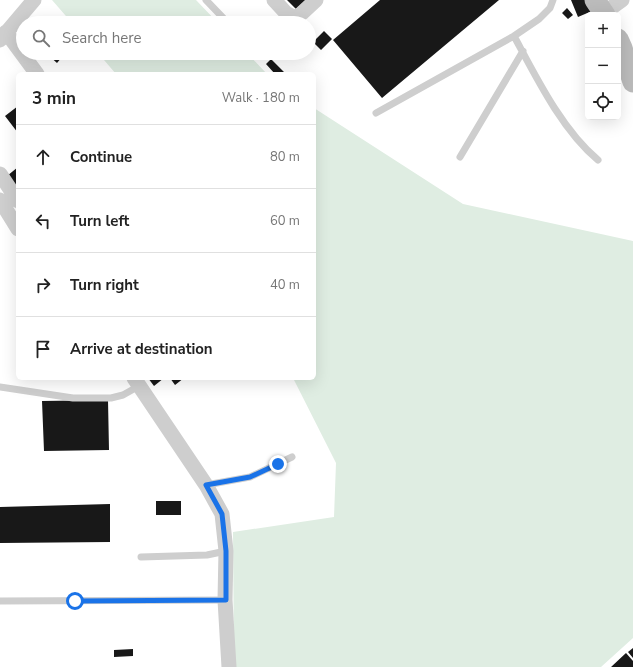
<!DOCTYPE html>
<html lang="en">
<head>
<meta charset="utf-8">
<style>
	:root { --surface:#fff; --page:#f6f6f6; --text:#222; --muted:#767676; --line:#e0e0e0 }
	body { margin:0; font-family:"Nunito Sans",sans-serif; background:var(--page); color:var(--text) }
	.controls { position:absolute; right:12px; top:12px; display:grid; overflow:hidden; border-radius:6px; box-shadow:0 4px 16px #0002 }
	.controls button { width:36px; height:36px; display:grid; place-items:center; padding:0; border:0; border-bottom:1px solid var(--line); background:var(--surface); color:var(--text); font:20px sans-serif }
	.stop { position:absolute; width:12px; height:12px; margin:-9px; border:3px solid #1a73e8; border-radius:50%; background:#fff }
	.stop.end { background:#1a73e8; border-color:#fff; box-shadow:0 1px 4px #0008 }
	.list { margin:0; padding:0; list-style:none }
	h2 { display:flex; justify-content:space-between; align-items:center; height:52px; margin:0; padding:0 16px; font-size:17px }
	h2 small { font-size:13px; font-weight:400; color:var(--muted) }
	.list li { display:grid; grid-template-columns:26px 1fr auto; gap:12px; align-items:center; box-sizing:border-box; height:64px; padding:0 16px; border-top:1px solid var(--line) }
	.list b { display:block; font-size:15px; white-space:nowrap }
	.list em { font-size:13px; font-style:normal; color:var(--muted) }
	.icon { flex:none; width:22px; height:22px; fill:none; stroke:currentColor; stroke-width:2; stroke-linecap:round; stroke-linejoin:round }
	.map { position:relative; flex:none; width:633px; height:667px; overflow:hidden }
	.search { position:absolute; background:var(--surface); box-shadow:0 4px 16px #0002; left:16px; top:16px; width:300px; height:44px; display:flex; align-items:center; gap:10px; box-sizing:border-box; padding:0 14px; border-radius:22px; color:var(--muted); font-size:15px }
	.panel { position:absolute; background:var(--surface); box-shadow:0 4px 16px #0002; left:16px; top:72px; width:300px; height:308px; border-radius:6px }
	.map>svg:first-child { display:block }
	.green { fill:#dfede2 }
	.building { fill:#181818 }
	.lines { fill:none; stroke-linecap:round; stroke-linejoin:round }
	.lane { stroke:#cecece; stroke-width:7 }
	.street { stroke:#cecece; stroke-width:15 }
	.secondary { stroke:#bbb; stroke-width:21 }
	.route { stroke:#1a73e8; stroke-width:5 }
</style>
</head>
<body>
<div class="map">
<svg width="633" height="667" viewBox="0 0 633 667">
	<rect width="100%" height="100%" fill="#fff"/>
	<path class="green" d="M52,0H196L218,23H72Z
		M98,53H247L267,74H116Z
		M314,108L463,204L633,241V638L601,667H234L233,532L334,517L336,463L293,378H314Z"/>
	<path class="building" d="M287,0H306L296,9Z
		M380,0H499L382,98L333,40Z
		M571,0H588L592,11L578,17Z
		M567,8L573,15L568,19L562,13Z
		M324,31L332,39L321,50L313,42Z
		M46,53H58L62,57L57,63Z
		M271,59L284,72L282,74H275L266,64Z
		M18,106V133L5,116Z
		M18,167V183L16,186L7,176Z
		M148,378H164L154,386Z
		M170,378H184L175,385Z
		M108,400L109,450L44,451L42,401Z
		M156,501H181V515H156Z
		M110,504V542L0,543V507Z
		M633,648V658L628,652Z
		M133,649V656L114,657V650Z
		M626,653L633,661V667H611Z"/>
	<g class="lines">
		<path class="lane" d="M206,0L228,23
			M514,36C536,77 562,130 598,160
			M376,113L514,36L539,19L550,8L553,0
			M460,157L523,51
			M0,387L73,398H111L123,395L139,386
			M206,485L250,477L292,457
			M141,557L207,555L226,551
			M0,601L225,600"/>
		<path class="street" d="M274,0L286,13L295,18L302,13L316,0
			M604,13L622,0
			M6,32L37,74
			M0,40L34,0
			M0,174L18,201
			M0,200L18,229
			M134,378L206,485L222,514L226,551L225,600L229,667"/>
		<path class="secondary" d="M595,0L605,15
			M618,39L622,48L633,82"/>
	</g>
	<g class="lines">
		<path class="route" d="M75,601L226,600V551L222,514L206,485L250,477L278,464"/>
	</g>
</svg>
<div class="controls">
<button>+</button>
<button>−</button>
<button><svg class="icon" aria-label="locate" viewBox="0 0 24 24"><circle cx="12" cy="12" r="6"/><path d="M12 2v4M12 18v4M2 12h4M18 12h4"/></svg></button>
</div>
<div class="stop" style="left:75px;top:601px"></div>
<div class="stop end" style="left:278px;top:464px"></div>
<div class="search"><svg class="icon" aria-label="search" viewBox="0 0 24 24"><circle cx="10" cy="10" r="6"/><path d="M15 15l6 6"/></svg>Search here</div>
<section class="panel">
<h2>3 min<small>Walk · 180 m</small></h2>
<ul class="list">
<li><svg class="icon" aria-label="ahead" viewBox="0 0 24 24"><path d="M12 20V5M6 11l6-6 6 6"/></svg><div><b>Continue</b></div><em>80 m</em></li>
<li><svg class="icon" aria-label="left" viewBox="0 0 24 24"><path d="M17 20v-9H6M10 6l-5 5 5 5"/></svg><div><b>Turn left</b></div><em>60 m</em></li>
<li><svg class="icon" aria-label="right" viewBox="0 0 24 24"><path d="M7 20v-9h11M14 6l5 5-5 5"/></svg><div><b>Turn right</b></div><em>40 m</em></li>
<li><svg class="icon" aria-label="arrive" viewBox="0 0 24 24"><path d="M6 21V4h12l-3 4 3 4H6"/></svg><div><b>Arrive at destination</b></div></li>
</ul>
</section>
</div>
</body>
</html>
